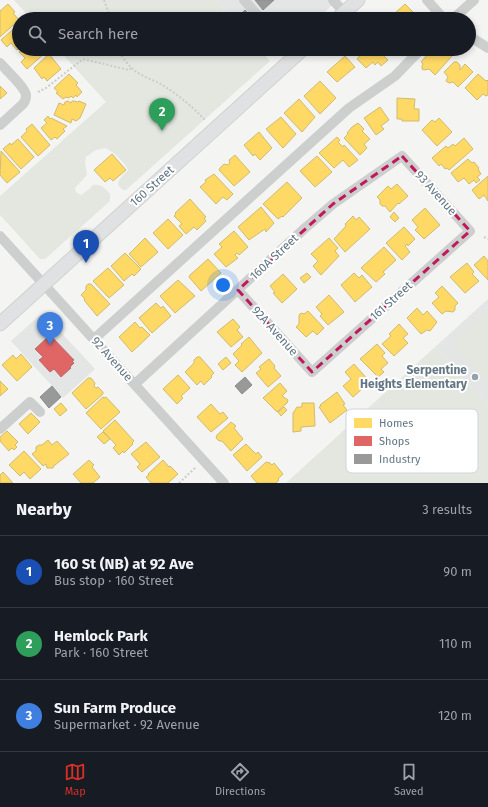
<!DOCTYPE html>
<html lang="en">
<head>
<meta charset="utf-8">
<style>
	:root { --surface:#171b24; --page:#242831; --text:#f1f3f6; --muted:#9ea1a6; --line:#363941; --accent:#d93025 }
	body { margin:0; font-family:"Fira Sans",sans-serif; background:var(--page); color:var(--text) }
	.you { position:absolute; left:223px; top:285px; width:14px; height:14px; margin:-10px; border:3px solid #fff; border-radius:50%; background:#1a73e8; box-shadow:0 0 0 6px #1a73e833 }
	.badge { display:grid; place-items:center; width:26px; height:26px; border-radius:50%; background:var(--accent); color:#fff; font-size:13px; font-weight:700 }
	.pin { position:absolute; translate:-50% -33px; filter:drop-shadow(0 1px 2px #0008) }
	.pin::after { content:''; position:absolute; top:21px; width:14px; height:12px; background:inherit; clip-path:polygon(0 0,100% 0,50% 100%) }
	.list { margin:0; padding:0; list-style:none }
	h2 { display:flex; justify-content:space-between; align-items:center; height:52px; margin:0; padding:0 16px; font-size:17px }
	h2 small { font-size:13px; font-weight:400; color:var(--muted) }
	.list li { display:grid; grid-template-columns:26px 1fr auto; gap:12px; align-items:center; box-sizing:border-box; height:72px; padding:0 16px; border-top:1px solid var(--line) }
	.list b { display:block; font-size:15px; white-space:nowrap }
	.list p { margin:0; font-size:13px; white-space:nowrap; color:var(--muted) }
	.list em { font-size:13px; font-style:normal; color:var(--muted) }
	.icon { flex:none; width:22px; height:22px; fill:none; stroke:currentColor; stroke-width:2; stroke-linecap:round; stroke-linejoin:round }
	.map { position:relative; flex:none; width:488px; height:483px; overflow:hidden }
	.search { position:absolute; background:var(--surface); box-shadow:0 2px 6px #0003; left:12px; right:12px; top:12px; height:44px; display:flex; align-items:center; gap:10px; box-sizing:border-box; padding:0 14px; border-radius:22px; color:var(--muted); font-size:15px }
	.sheet { height:268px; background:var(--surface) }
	nav { display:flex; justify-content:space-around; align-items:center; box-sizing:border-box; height:56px; border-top:1px solid var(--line); background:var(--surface); font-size:11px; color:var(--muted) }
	nav a { display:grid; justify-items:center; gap:2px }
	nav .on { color:var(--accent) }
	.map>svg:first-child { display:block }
	.built { fill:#e4e6e5 }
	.green { fill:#e4e7e0 }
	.homes { fill:#ffd966; stroke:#d0bb6f }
	.shops { fill:#e06666; stroke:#ba6b6f }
	.industry { fill:#999; stroke:#888e93 }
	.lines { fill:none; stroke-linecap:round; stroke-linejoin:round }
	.major-casing { stroke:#d1d2d1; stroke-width:15 }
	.path { stroke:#cbcccc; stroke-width:2; stroke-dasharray:2 2; stroke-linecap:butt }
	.minor { stroke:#cdcfcf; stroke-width:10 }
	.major { stroke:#e0e1e2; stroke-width:13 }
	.marked { fill:none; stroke:#c2185b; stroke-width:3; stroke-dasharray:8 5; stroke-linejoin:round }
	.poi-dot { fill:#95a2aa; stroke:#fff; stroke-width:1.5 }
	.labels { text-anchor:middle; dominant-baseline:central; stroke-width:4; stroke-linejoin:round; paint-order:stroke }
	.street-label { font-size:12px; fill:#627684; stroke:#fff }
	.poi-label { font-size:12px; font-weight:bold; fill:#627684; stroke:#fff; text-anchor:end }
	.key { fill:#fff; stroke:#d0d6da; stroke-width:1 }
	.key-label { font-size:11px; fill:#627684 }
</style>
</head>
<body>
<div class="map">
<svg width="488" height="483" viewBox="0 0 488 483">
	<rect width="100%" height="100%" fill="#f4f4f2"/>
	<path class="built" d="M216,0H338L317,19H233Z
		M488,299V406L435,347Z
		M40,315H45L95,369L63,398L11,341Z"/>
	<path class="green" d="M14,0H216L233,19H31Z
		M58,49H260L270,61L126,190H123L118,185L119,180L128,170C124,161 115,154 106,148L96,150L86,157L85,163L87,175L75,188L76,192L81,195L88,190L93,185C101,184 105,188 110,194V201L45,259H40L0,215V196L106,102Z
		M488,311V382L453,343Z
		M435,347L488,406V483H286Z"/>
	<path class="homes" d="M8,4L15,12L13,13L19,20L0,37V11Z
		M405,4L412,11L419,19H396L393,15Z
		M19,24V48L17,50L11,43L7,47L1,40Z
		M22,49H45L47,51L27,69L21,62L25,58L19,52Z
		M366,49H372L378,56L381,53L388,60L381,66L378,62L375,65L373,62L366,68L357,59Z
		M443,49L452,56L435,75L429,69L424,70L422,69V66L423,64L421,62L428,54L430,55L433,52H436L438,54Z
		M49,54L61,69L47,81L44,77L42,79L34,68Z
		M345,56L355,67L337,82L327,72Z
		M454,62H457L460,65V70L465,64L473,72L458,87L453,82L449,83L446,81L448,77L444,72Z
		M69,74L78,83L76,85L82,92L77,97L76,95L73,98L71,96L69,98L66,97L63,99L56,93L58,92L54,88Z
		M478,74L486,81L487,80L488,81V95L486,96L483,94L477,100L465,88Z
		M320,81L336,98L320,114L304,96Z
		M0,86L7,93L0,99Z
		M397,98L415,99L414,109H419V121H402V119H397Z
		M299,99L315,117L302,132L284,113Z
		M68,101L71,103L72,101H74L78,102L79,101L86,104L80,118L76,121L72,119L71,123L54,115L59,103L64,105L65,102Z
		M380,107L389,120L381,126L384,129L376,135L364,118Z
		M48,116L50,119L51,118L67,126L63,129L65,131L57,139L55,137L51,140L41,128L47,123L44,120Z
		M281,117L296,134L283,148L266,129Z
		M439,118L452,132L437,146L422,130L432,120L435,122Z
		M358,123L364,129L362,131L370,139L364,144L367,148L360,155L344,138L348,134L347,133L352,127Z
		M32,124L50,145L38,156L21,137L27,131L26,129Z
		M259,132L272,148L260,160L255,154L253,156L244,145Z
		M337,137L340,140L338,142L343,147L344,145L358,160L349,167L343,160L334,168L319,153Z
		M464,138L473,149L449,170L447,168L445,169L441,164L439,166L432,158L446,146L448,148L453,144L455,146Z
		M18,139L34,157L21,169L3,149L10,143L11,145Z
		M1,151L20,172L7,183L0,175Z
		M112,154L126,170L113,181L110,178L105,182L94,170Z
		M235,155L250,172L234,186L219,170L220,168L224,164L227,165L230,163L229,160Z
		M317,156L332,172L315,187L300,171Z
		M468,159L472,163L474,162L479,168L478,169L481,174L477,177L480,180L476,183L474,180L469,184L464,178L458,182L451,173Z
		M214,174L233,194L227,200L223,197L216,204L200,187L206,182L205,180Z
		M488,176V201L484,195L479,199L472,190Z
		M287,182L302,198L283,217L282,216L278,219L263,204Z
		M397,184L408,196L399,204L398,203L390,212L385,206H382L380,204V200L377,197L388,186L391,189Z
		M190,199L206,217L204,218L206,221L197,230L194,227L186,234L179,226L182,224L174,216L176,214L175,213Z
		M261,207L274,223L266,232L265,229L249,240L238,227Z
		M425,208L440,225L424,239L415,230L418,227L412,220Z
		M394,212L399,218L395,222L390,217Z
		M353,216L356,220L359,217L370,229L345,252L334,239L346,226L345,224Z
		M168,219L183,235L168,249L153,233Z
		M404,227L415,239L408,246L407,244L405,246L410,252L402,260L386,243Z
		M234,231L248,247L239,255L237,253L235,255L238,258L226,267L214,254L222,247L219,244Z
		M145,238L158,252L141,267L129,254Z
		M329,238L338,248L335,251L339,256L321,275L313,266L318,261L311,254Z
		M384,247L396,260L383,272L385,274L376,282L361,268Z
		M125,253L141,269L134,276L132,274L124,281L111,266Z
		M484,256L488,261V280L474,265Z
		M208,259L221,273L201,291L189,277L190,275Z
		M467,263L474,272L472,274L479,281L465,293L450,277Z
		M108,268L124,285L109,298L93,281Z
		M307,273L311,277L304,283L300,278Z
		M354,273L359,278L362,275L372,287L355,302L341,285Z
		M283,274L297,289L282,303L273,293L275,292L270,286Z
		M178,280L195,296L175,313L160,296Z
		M88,284H91L110,304L97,316L84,300L85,299L81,295L86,290V286Z
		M442,286L458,303L455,306V310L453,312L446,311L442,314L432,303L439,297L435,293Z
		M329,295L344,312L328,325L320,316L322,314L316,307Z
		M156,303L161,308L163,306L171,316L152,333L139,318Z
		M417,308L423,315L427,311L437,322L430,331L427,330L421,334L407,318Z
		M308,311L324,328L317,335L313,331L306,337L296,327L299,324V315L301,313L304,314Z
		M233,319L240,327L237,330L243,337L231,347L217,332Z
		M135,322L140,328L142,327L150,335L132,352L119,337Z
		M399,324L408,334L403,338L408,343L394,356L382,344L391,336L389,334Z
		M249,337L262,353L242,372L235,365L239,361L233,354L242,345L241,344Z
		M377,344L385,353L382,356L388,363L381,369L384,372L378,377L360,359Z
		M21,354L32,367L17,381L2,365L13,355L16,359Z
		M197,357H200L214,373L211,376L212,377L204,385L201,381L197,385L185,372L194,363V360Z
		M226,357L231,363L223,370L218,364Z
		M269,359L275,366L274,368L281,376L268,387L256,373L261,369L259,367Z
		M354,364L370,382L353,397L343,386L351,379L345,372Z
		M178,375L190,388L181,396L183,398L177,404L163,389Z
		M88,378H91L95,383L94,386L96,388L98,387L103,392V394L86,409L72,393Z
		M0,381L8,389L0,396Z
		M280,383L287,391L282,396L288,400L287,403L277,412L263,398Z
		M337,392L345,404L343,405L347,410L330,423L319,407L321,406L320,405Z
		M103,397L104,398L106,397L120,412L101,429L86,413Z
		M61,403L67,410L60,416L54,409Z
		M302,403H314L315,426L301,427V431L293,432V413L297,407H302Z
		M211,404L220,414L223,412L228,418L211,432L197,417Z
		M284,407L287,410L281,416L278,412Z
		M31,413L40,422L28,434L19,424Z
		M115,420L134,441L132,443L133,444L124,453L123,451L119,455L113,448L116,445L103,431Z
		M231,422L236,426L234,428L243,439L231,451L222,441H219L216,438L217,435Z
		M7,431L18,442L15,445L17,447L14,450L12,448L9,451L0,441V437Z
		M103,432L110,439L104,444L97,437Z
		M48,440L52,445L57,441L69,454L55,465H54L53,468H47L46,464L43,466L32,454L36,451V447L39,445H42Z
		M146,442L160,457L142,472L137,467L140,464L131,454Z
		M246,444L256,454L258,452L262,457L247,471L233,455Z
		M24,451L41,469L30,479L24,472L20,476L9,465Z
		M89,460L94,465L92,467L100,477L93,483H81L73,474Z
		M163,460L169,467L170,466L178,474L168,483H151L146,477L149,475L148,474Z
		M266,462L270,463L272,465L274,463L283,474L278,479L279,480L276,483H257L251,476Z
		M3,472L13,483H0V475Z"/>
	<path class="shops" d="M50,335L74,360L72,361L74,363L70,367L71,368L61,377L54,369L50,372L39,360L43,357L35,349Z"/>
	<path class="industry" d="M255,0H274L263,10Z
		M245,10L252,18L251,19H240L238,17Z
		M245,377L252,385L242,394L235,386Z
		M52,386L61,397L49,408L40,397Z"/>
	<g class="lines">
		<g class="major-casing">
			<path id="major" d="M337,19L358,0
				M0,324L303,49"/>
		</g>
		<path class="path" d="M104,0L111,19
			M117,49C123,58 130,69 140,74C146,78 153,80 159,83C176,93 192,106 205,120
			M38,92L46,88L83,59L129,70L131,68
			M484,237L488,239
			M179,483L195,468"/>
		<path class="minor" d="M244,0L261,19
			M333,0L344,12
			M427,0L444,19
			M453,19L474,0
			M469,36L488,48
			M287,49L294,57
			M0,63C6,70 25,87 26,95C26,99 25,102 23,104L0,125
			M0,236L224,483
			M94,339L349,108L395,76L421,49
			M135,384L304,229L333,204L402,156L470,231L312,372L238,290
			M0,429L30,402L40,412"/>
		<use href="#major" class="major"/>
	</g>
	<path class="marked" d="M402,156L470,231L312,372L238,290L333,204Z"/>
	<circle class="poi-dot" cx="475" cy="377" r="4"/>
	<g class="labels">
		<g class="street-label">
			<text transform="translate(152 186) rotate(-42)">160 Street</text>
			<text transform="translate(436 193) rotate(48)">93 Avenue</text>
			<text transform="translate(274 257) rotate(-43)">160A Street</text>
			<text transform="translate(391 301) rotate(-42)">161 Street</text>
			<text transform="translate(275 331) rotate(48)">92A Avenue</text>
			<text transform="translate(112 359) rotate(48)">92 Avenue</text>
		</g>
		<g class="poi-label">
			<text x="467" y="370">Serpentine<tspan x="467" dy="14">Heights Elementary</tspan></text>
		</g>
	</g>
	<rect x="346" y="409" width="132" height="64" rx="6" class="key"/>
	<rect x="354" y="418" width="18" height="10" fill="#ffd966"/>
	<rect x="354" y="436" width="18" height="10" fill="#e06666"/>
	<rect x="354" y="454" width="18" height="10" fill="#999"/>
	<g class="key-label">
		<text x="379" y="427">Homes</text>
		<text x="379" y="445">Shops</text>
		<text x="379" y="463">Industry</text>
	</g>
</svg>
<div class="you"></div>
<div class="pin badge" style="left:86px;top:263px;background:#1a4fb4">1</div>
<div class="pin badge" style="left:162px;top:131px;background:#2e9e5b">2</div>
<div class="pin badge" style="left:50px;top:345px;background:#3f7fe0">3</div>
<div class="search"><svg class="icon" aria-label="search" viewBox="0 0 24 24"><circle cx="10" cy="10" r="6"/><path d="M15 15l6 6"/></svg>Search here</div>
</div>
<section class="sheet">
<h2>Nearby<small>3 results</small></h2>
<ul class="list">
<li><span class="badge" style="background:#1a4fb4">1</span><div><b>160 St (NB) at 92 Ave</b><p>Bus stop · 160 Street</p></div><em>90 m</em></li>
<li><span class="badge" style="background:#2e9e5b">2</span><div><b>Hemlock Park</b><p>Park · 160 Street</p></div><em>110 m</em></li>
<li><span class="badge" style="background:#3f7fe0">3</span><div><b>Sun Farm Produce</b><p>Supermarket · 92 Avenue</p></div><em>120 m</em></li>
</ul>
</section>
<nav>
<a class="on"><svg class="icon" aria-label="map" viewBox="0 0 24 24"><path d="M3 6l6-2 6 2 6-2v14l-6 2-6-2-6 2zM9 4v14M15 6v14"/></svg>Map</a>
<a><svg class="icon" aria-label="directions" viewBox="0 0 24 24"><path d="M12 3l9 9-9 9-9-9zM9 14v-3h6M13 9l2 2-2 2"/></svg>Directions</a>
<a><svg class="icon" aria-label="saved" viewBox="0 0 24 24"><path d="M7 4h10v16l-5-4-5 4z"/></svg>Saved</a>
</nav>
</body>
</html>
